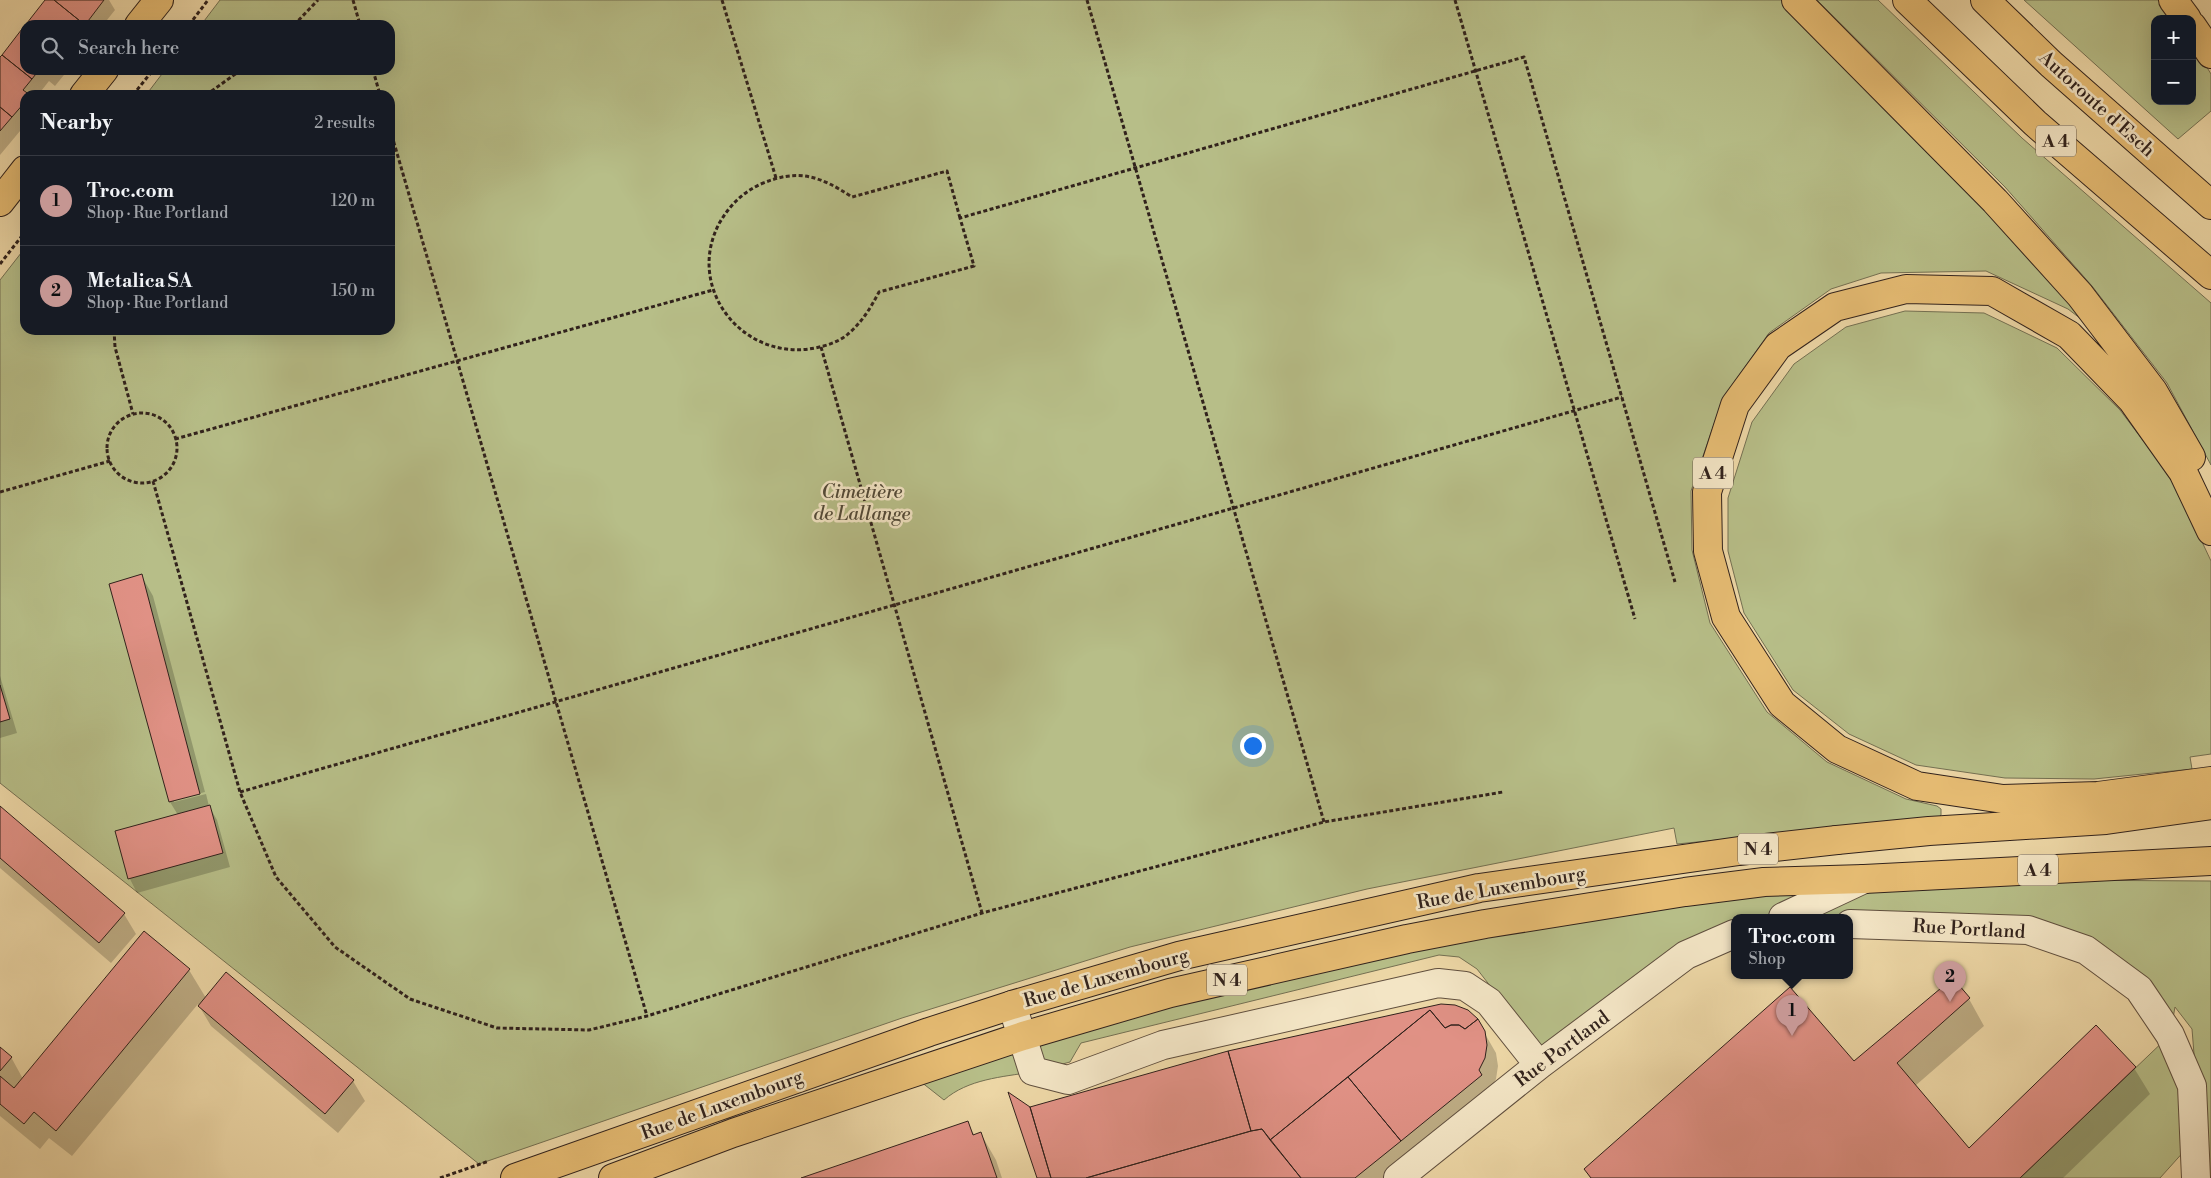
<!DOCTYPE html>
<html lang="en">
<head>
<meta charset="utf-8">
<style>
	:root { --surface:#171b24; --page:#242831; --text:#f1f3f6; --muted:#9ea1a6; --line:#363941; --accent:#c59692 }
	body { margin:0; font-family:"Libre Bodoni",serif; background:var(--page); color:var(--text) }
	.controls { position:absolute; right:15px; top:15px; display:grid; overflow:hidden; border-radius:10px; box-shadow:0 5px 20px #0002 }
	.controls button { width:45px; height:45px; display:grid; place-items:center; padding:0; border:0; border-bottom:1px solid var(--line); background:var(--surface); color:var(--text); font:25px sans-serif }
	.you { position:absolute; left:1252px; top:745px; width:18px; height:18px; margin:-12px; border:4px solid #fff; border-radius:50%; background:#1a73e8; box-shadow:0 0 0 8px #1a73e833 }
	.badge { display:grid; place-items:center; width:32px; height:32px; border-radius:50%; background:var(--accent); color:#111; font-size:16px; font-weight:700 }
	.pin { position:absolute; translate:-50% -41px; filter:drop-shadow(0 1px 2px #0008) }
	.pin::after { content:''; position:absolute; top:26px; width:18px; height:15px; background:inherit; clip-path:polygon(0 0,100% 0,50% 100%) }
	.popup { position:absolute; left:1731px; top:914px; width:122px; height:65px; box-sizing:border-box; display:grid; place-content:center; border-radius:10px; background:var(--surface); filter:drop-shadow(0 1px 4px #0005); font-size:16px; white-space:nowrap; color:var(--muted) }
	.popup b { font-size:19px; color:var(--text) }
	.popup::after { content:''; position:absolute; left:50%; top:100%; margin-left:-10px; border:10px solid transparent; border-top-color:var(--surface) }
	.list { margin:0; padding:0; list-style:none }
	h2 { display:flex; justify-content:space-between; align-items:center; height:65px; margin:0; padding:0 20px; font-size:21px }
	h2 small { font-size:16px; font-weight:400; color:var(--muted) }
	.list li { display:grid; grid-template-columns:32px 1fr auto; gap:15px; align-items:center; box-sizing:border-box; height:90px; padding:0 20px; border-top:1px solid var(--line) }
	.list b { display:block; font-size:19px; white-space:nowrap }
	.list p { margin:0; font-size:16px; white-space:nowrap; color:var(--muted) }
	.list em { font-size:16px; font-style:normal; color:var(--muted) }
	.icon { flex:none; width:28px; height:28px; fill:none; stroke:currentColor; stroke-width:2; stroke-linecap:round; stroke-linejoin:round }
	.map { position:relative; flex:none; width:2211px; height:1178px; overflow:hidden }
	.search { position:absolute; background:var(--surface); box-shadow:0 5px 20px #0002; left:20px; top:20px; width:375px; height:55px; display:flex; align-items:center; gap:12px; box-sizing:border-box; padding:0 18px; border-radius:15px; color:var(--muted); font-size:19px }
	.panel { position:absolute; background:var(--surface); box-shadow:0 5px 20px #0002; left:20px; top:90px; width:375px; height:245px; border-radius:15px }
	.map>svg:first-child { display:block }
	.green { fill:#b7be88; stroke:#747052 }
	.shadow { fill:#0003 }
	.building { fill:#e09185; stroke:#31221c }
	.lines { fill:none; stroke-linecap:round; stroke-linejoin:round }
	.minor-casing { stroke:#604f3e; stroke-width:30 }
	.major-casing { stroke:#31221c; stroke-width:30 }
	.highway-casing { stroke:#31221c; stroke-width:30 }
	.path { stroke:#31221c; stroke-width:3; stroke-dasharray:4 2.5; stroke-linecap:butt }
	.minor { stroke:#f3e5c5; stroke-width:28 }
	.major { stroke:#e6bc73; stroke-width:28 }
	.highway { stroke:#e6bc73; stroke-width:28 }
	.labels { text-anchor:middle; dominant-baseline:central; stroke-width:5; stroke-linejoin:round; paint-order:stroke }
	.shield { fill:#f3e5c5; stroke:#6b5c4f; stroke-width:1 }
	.shield-label { font-size:18px; font-weight:bold; fill:#31221c }
	.street-label { font-size:19px; fill:#31221c; stroke:#f3e5c5 }
	.park-label { font-size:19px; font-style:italic; fill:#524937; stroke:#f3e5c5 }
</style>
</head>
<body>
<div class="map">
<svg width="2211" height="1178" viewBox="0 0 2211 1178">
	<rect width="100%" height="100%" fill="#edd7a6"/>
	<filter id="stains"><feTurbulence type="fractalNoise" baseFrequency=".004" numOctaves="4"/><feColorMatrix values="0 0 0 0 .2 0 0 0 0 .09 0 0 0 0 .02 0 0 0 .5 -.17"/></filter>
	<radialGradient id="worn" r=".72"><stop offset=".6" stop-color="#630" stop-opacity="0"/><stop offset="1" stop-color="#630" stop-opacity=".3"/></radialGradient>
	<path class="green" d="M220,0H1796L2069,301L2085,322L2068,309L1986,271L1881,273L1831,289L1769,333L1723,398L1691,491L1692,550L1710,623L1767,712L1827,762L1906,799L1937,806L1941,809V815L1938,818L1677,844L1674,828L1367,889L1130,947L902,1018L479,1164L0,783V280L25,248V330H390V95H146L165,70H390V25H201Z
		M1817,0H1878L2022,138L2211,303V465L2167,383L2092,286L2005,187Z
		M2024,0H2163L2176,19H2155V101H2192V43L2211,74V111L2178,139Z
		M1905,311L1984,313L2057,348L2120,410L2173,480L2211,561V754L2190,757L2192,769L2094,779L2005,778L1916,765L1849,734L1793,690L1744,613L1728,551V498L1752,422L1794,364L1846,327Z
		M1864,879L2211,881V1178H2204L2192,1029L2175,1007L2170,1035L2195,1139L2160,1178H2020L2170,1035L2086,950L1850,917H1734V934L1547,1059L1477,969L1459,957L1439,955L1081,1043L1070,1062C1057,1065 1045,1069 1032,1072C1002,1077 968,1079 944,1100L911,1074L1378,945Z"/>
	<path class="shadow" d="M46,0H109L115,10L103,25H26Z
		M25,27V70H68L55,86L49,81L38,95H25V125L0,155V59Z
		M141,575L153,596L205,792L174,800V802L206,794L209,806L217,820L230,867L137,893L130,879L117,832L178,815L170,802L110,585Z
		M0,676L17,733L0,738Z
		M0,809L124,914L136,934L111,963L0,868Z
		M189,970L206,998L353,1081L365,1101L338,1133L211,1026L198,1004L72,1156L49,1138L40,1149L0,1116V1048L11,1057L23,1079Z
		M1953,980L1969,999L1984,1026L1915,1086L1969,1150L2134,1068L2150,1094L2063,1178H1590L1585,1169L1854,1063Z
		M1442,1005L1477,1020L1496,1053L1498,1066L1496,1079L1490,1090L1392,1178H1038L1030,1109Z
		M967,1122L975,1136L981,1134L996,1160L1002,1178H805Z"/>
	<path class="building" d="M45,0H54L85,25H29L27,23Z
		M54,0H104L85,25Z
		M25,25V70H39L32,79L2,55Z
		M2,55L32,79L23,90L30,95H25V102L12,117L0,107V57Z
		M0,107L12,117L0,131Z
		M142,574L200,794L169,802L109,584Z
		M0,685L10,719L0,722Z
		M210,805L223,853L128,879L115,831Z
		M0,806L125,913L99,943L0,858Z
		M144,931L190,969L56,1131L34,1112L24,1124L0,1104V1076L14,1088Z
		M226,972L354,1080L325,1114L198,1006Z
		M1953,978L1970,998L1897,1063L1969,1148L2096,1025L2136,1067L2020,1178H1591L1584,1169L1790,987L1854,1061Z
		M1441,1004L1455,1005L1468,1010L1478,1019L1465,1029L1459,1025H1451L1445,1028L1430,1010L1270,1140L1262,1129L1251,1131L1228,1051Z
		M1430,1010L1445,1028L1451,1025H1459L1465,1029L1478,1019L1485,1031L1487,1045L1485,1058L1479,1070L1482,1075L1401,1141L1348,1077Z
		M0,1047L12,1057L0,1071Z
		M1228,1051L1251,1131L1086,1178H1051L1030,1107Z
		M1348,1077L1401,1141L1355,1178H1301L1270,1140Z
		M1008,1092L1030,1107L1051,1178H1037Z
		M968,1121L973,1135L981,1132L997,1178H801Z
		M1262,1129L1301,1178H1086L1251,1131Z"/>
	<g class="lines">
		<g class="minor-casing">
			<path id="minor" d="M1783,917L1864,879
				M1850,924L2028,930L2086,950L2139,989L2170,1035L2192,1086L2196,1178
				M1012,1005L1033,1071L1068,1080L1163,1045L1438,983L1465,986L1489,1002L1539,1065
				M1398,1178L1539,1065L1686,955L1734,934"/>
		</g>
		<g class="major-casing">
			<path id="major" d="M139,25L159,0
				M84,95L104,70
				M0,202L25,170
				M515,1178L929,1032L1012,1005L1179,956L1479,888L1739,851L1837,840
				M613,1178L733,1133L1023,1036L1170,993L1407,939L1485,924L1685,892L1764,882L1864,879"/>
		</g>
		<g class="highway-casing">
			<path id="highway" d="M1796,0L1995,201L2080,295L2153,391L2191,457
				M1907,0L2035,123L2211,275
				M1985,0L2051,64L2211,205
				M2173,0L2187,19
				M2192,26L2211,54
				M2211,531L2183,472L2132,400L2069,335L1992,291L1906,289L1835,307L1778,346L1735,405L1707,492L1708,551L1726,617L1782,704L1837,749L1917,786L2003,799L2098,796L2211,781
				M1837,840L1929,831L2106,820L2211,805
				M1864,879L2211,861"/>
		</g>
		<path class="path" d="M353,0L360,25
			M722,0L776,178
			M1087,0L1324,822
			M1455,0L1635,619
			M189,25L208,0
			M294,25L318,0
			M373,70L380,95
			M133,95L153,70
			M206,95L241,70
			M390,129L647,1016
			M960,218L947,171L852,197C820,176 798,168 761,184C743,192 730,205 720,222C685,285 739,358 809,349C822,347 838,343 848,334C862,322 870,309 879,292L974,266L960,218L1524,57L1675,582
			M0,264L25,232
			M114,330L115,347L133,414
			M821,347L982,913
			M107 448a35 35 0 1 1 70 0a35 35 0 1 1-70 0Z
			M175,439L713,290
			M153,481L240,792L276,877L335,947L410,999L497,1028L589,1030L647,1016L982,913L1324,822L1503,792
			M0,492L110,461
			M240,792L1622,397
			M440,1178L489,1161"/>
		<use href="#minor" class="minor"/>
		<use href="#major" class="major"/>
		<use href="#highway" class="highway"/>
	</g>
	<g class="labels">
		<g class="shield">
			<rect x="2036" y="125.5" width="40" height="31" rx="4"/>
			<rect x="1693" y="457.5" width="40" height="31" rx="4"/>
			<rect x="1738" y="833.5" width="40" height="31" rx="4"/>
			<rect x="2018" y="854.5" width="40" height="31" rx="4"/>
			<rect x="1207" y="964.5" width="40" height="31" rx="4"/>
		</g>
		<g class="shield-label">
			<text x="2056" y="141">A 4</text>
			<text x="1713" y="473">A 4</text>
			<text x="1758" y="849">N 4</text>
			<text x="2038" y="870">A 4</text>
			<text x="1227" y="980">N 4</text>
		</g>
		<g class="street-label">
			<text transform="translate(2097 104) rotate(42)">Autoroute d'Esch</text>
			<text transform="translate(1501 888) rotate(-10)">Rue de Luxembourg</text>
			<text transform="translate(1969 929) rotate(3)">Rue Portland</text>
			<text transform="translate(1106 978) rotate(-16)">Rue de Luxembourg</text>
			<text transform="translate(1562 1049) rotate(-37)">Rue Portland</text>
			<text transform="translate(722 1105) rotate(-20)">Rue de Luxembourg</text>
		</g>
		<g class="park-label">
			<text x="862" y="492">Cimetière<tspan x="862" dy="22">de Lallange</tspan></text>
		</g>
	</g>
	<rect width="100%" height="100%" filter="url(#stains)"/>
	<rect width="100%" height="100%" fill="url(#worn)"/>
</svg>
<div class="controls">
<button>+</button>
<button>−</button>
</div>
<div class="you"></div>
<div class="pin badge" style="left:1792px;top:1036px">1</div>
<div class="popup"><b>Troc.com</b>Shop</div>
<div class="pin badge" style="left:1950px;top:1002px">2</div>
<div class="search"><svg class="icon" aria-label="search" viewBox="0 0 24 24"><circle cx="10" cy="10" r="6"/><path d="M15 15l6 6"/></svg>Search here</div>
<section class="panel">
<h2>Nearby<small>2 results</small></h2>
<ul class="list">
<li><span class="badge">1</span><div><b>Troc.com</b><p>Shop · Rue Portland</p></div><em>120 m</em></li>
<li><span class="badge">2</span><div><b>Metalica SA</b><p>Shop · Rue Portland</p></div><em>150 m</em></li>
</ul>
</section>
</div>
</body>
</html>
